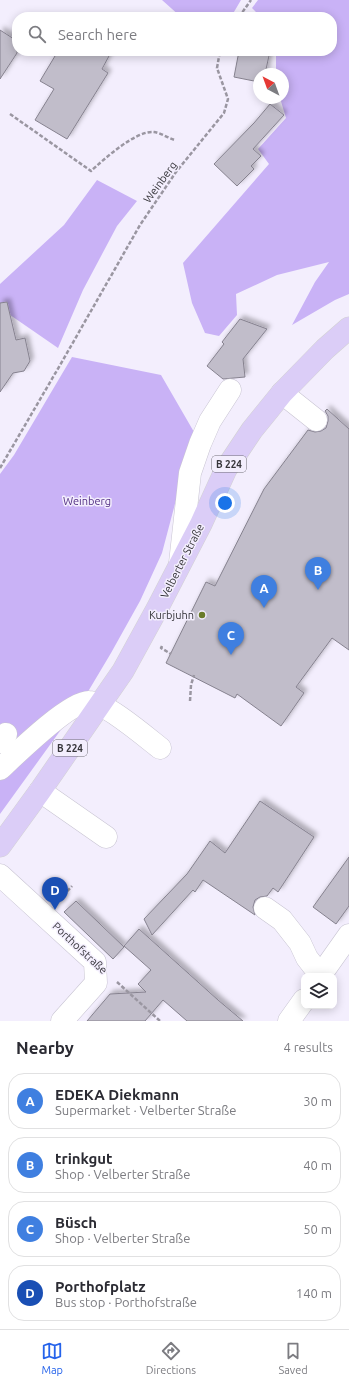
<!DOCTYPE html>
<html lang="en">
<head>
<meta charset="utf-8">
<style>
	:root { --surface:#fff; --page:#f2f2f3; --text:#2b2b33; --muted:#7c7c81; --line:#e1e1e2; --accent:#2563eb }
	body { margin:0; font-family:Ubuntu,sans-serif; background:var(--page); color:var(--text) }
	.controls { position:absolute; right:12px; bottom:12px; display:grid; overflow:hidden; border-radius:8px; box-shadow:0 2px 10px #0003 }
	.controls button { width:36px; height:36px; display:grid; place-items:center; padding:0; border:0; border-bottom:1px solid var(--line); background:var(--surface); color:var(--text); font:20px sans-serif }
	.compass { position:absolute; left:253px; top:68px; width:36px; height:36px; border-radius:50%; background:var(--surface); box-shadow:0 2px 10px #0003; rotate:319deg }
	.you { position:absolute; left:225px; top:503px; width:14px; height:14px; margin:-10px; border:3px solid #fff; border-radius:50%; background:#1a73e8; box-shadow:0 0 0 6px #1a73e833 }
	.badge { display:grid; place-items:center; width:26px; height:26px; border-radius:50%; background:var(--accent); color:#fff; font-size:13px; font-weight:700 }
	.pin { position:absolute; translate:-50% -33px; filter:drop-shadow(0 1px 2px #0008) }
	.pin::after { content:''; position:absolute; top:21px; width:14px; height:12px; background:inherit; clip-path:polygon(0 0,100% 0,50% 100%) }
	.list { margin:0; padding:0; list-style:none }
	h2 { display:flex; justify-content:space-between; align-items:center; height:52px; margin:0; padding:0 16px; font-size:17px }
	h2 small { font-size:13px; font-weight:400; color:var(--muted) }
	.list li { display:grid; grid-template-columns:26px 1fr auto; gap:12px; align-items:center; box-sizing:border-box; height:56px; margin:0 8px 8px; padding:0 8px; border:1px solid var(--line); border-radius:16px }
	.list b { display:block; font-size:15px; white-space:nowrap }
	.list p { margin:0; font-size:13px; white-space:nowrap; color:var(--muted) }
	.list em { font-size:13px; font-style:normal; color:var(--muted) }
	.icon { flex:none; width:22px; height:22px; fill:none; stroke:currentColor; stroke-width:2; stroke-linecap:round; stroke-linejoin:round }
	.map { position:relative; flex:none; width:349px; height:1021px; overflow:hidden }
	.search { position:absolute; background:var(--surface); box-shadow:0 2px 10px #0003; left:12px; right:12px; top:12px; height:44px; display:flex; align-items:center; gap:10px; box-sizing:border-box; padding:0 14px; border-radius:16px; color:var(--muted); font-size:15px }
	.sheet { height:308px; background:var(--surface) }
	nav { display:flex; justify-content:space-around; align-items:center; box-sizing:border-box; height:56px; border-top:1px solid var(--line); background:var(--surface); font-size:11px; color:var(--muted) }
	nav a { display:grid; justify-items:center; gap:2px }
	nav .on { color:var(--accent) }
	.map>svg:first-child { display:block }
	.green { fill:#c9b2f6 }
	.building { fill:#c1bdca; stroke:#86828f; filter:url(#shadow) }
	.lines { fill:none; stroke-linecap:round; stroke-linejoin:round }
	.minor-casing { stroke:#c8c4d2; stroke-width:23 }
	.major-casing { stroke:#d3d2d3; stroke-width:23 }
	.path { stroke:#9a96a1; stroke-width:2.5; stroke-dasharray:4 2; stroke-linecap:butt }
	.minor { stroke:#fff; stroke-width:22 }
	.major { stroke:#dbcdf7; stroke-width:22 }
	.poi-dot { fill:#6a7b29; stroke:#f3eefd; stroke-width:1.5 }
	.labels { text-anchor:middle; dominant-baseline:central; stroke-width:3; stroke-linejoin:round; paint-order:stroke }
	.shield { fill:#f3eefd; stroke:#6e6c74; stroke-width:1 }
	.shield-label { font-size:10px; font-weight:bold; fill:#353439 }
	.street-label { font-size:11px; fill:#353439; stroke:#f3eefd }
	.park-label { font-size:11px; fill:#533084; stroke:#f3eefd }
	.poi-label { font-size:11px; fill:#353439; stroke:#f3eefd; text-anchor:end }
</style>
</head>
<body>
<div class="map">
<svg width="349" height="1021" viewBox="0 0 349 1021">
	<defs>
		<filter id="shadow"><feDropShadow dx="3.5" dy="-3.5" stdDeviation="2" flood-color="#0004"/></filter>
	</defs>
	<rect width="100%" height="100%" fill="#f3eefd"/>
	<path class="green" d="M162,0H241L231,17H181Z
		M258,0H349V294L335,300L292,325L315,282L329,262L277,275L236,294L237,315L219,336L205,333L192,303L183,263L269,164L258,149L286,118L280,98H283V74H276V51H332V17H261L252,8Z
		M97,180L137,201L117,226L83,290L58,348L0,308V284L64,225Z
		M72,357L161,375L194,432L162,553L140,601L111,653L86,695L0,814V474L14,455Z"/>
	<path class="building" d="M0,30L17,41V53L0,79Z
		M58,51H100L109,56L102,69L108,73L67,139L35,120L54,89L40,81Z
		M239,51H270L265,74H259V82L234,77Z
		M270,104L284,115L253,149L261,156L251,166L254,169L237,186L214,164L254,123Z
		M7,302L16,340L25,338L30,361L24,371L13,373L0,392V303Z
		M240,319L267,329L243,359L245,377L223,379L207,366L224,344L222,342Z
		M327,409L349,429V650L332,638L296,687L304,693L281,726L237,694L235,698L166,663L206,582L215,586L264,489L308,430L315,432L321,431L326,428L328,421V416L325,411Z
		M260,801L314,837L278,892L273,888L267,896L260,897L255,900L253,907L255,915L203,880L195,892L193,890L152,935L144,919L187,874L210,841L225,853Z
		M349,857V906L336,924L313,907Z
		M76,901L124,947L113,959L64,912Z
		M139,929L218,1000L243,1021H187L163,1000L145,1021H87L110,994L146,992L138,984L151,970L124,946Z"/>
	<g class="lines">
		<g class="minor-casing">
			<path id="minor" d="M282,393L316,420
				M180,563L190,473L200,444L210,421L230,390
				M0,742L6,734
				M0,769C15,755 70,701 89,702C105,702 146,737 160,748
				M40,791L106,837
				M0,875L95,962L96,983L62,1021
				M265,908L282,920L300,943L307,958L321,976
				M320,976L349,935
				M289,1021L304,1000"/>
		</g>
		<g class="major-casing">
			<path id="major" d="M0,846L40,791L123,671L157,609L201,524L226,469L252,430L282,393L325,349L349,328"/>
		</g>
		<path class="path" d="M239,17L251,0
			M10,114L91,171C103,160 136,130 154,132C161,133 168,138 175,140
			M0,468L63,360L140,225L176,172L224,113L228,99L217,68L220,51
			M162,646L161,648L171,654
			M190,701L191,685L194,675
			M59,900L72,886
			M117,982L160,1021"/>
		<use href="#minor" class="minor"/>
		<use href="#major" class="major"/>
	</g>
	<circle class="poi-dot" cx="202" cy="615" r="4"/>
	<g class="labels">
		<g class="shield">
			<rect x="212" y="456" width="34" height="16" rx="3"/>
			<rect x="53" y="740" width="34" height="16" rx="3"/>
		</g>
		<g class="shield-label">
			<text x="229" y="464">B 224</text>
			<text x="70" y="748">B 224</text>
		</g>
		<g class="street-label">
			<text transform="translate(160 182) rotate(-54)">Weinberg</text>
			<text transform="translate(182 561) rotate(-63)">Velberter Straße</text>
			<text transform="translate(80 948) rotate(43)">Porthofstraße</text>
		</g>
		<g class="park-label">
			<text x="87" y="501">Weinberg</text>
		</g>
		<g class="poi-label">
			<text x="194" y="615">Kurbjuhn</text>
		</g>
	</g>
</svg>
<div class="controls">
<button><svg class="icon" aria-label="layers" viewBox="0 0 24 24"><path d="M12 4l9 5-9 5-9-5zM3 14l9 5 9-5"/></svg></button>
</div>
<svg class="compass" viewBox="-18 -18 36 36"><path d="M0-13l5 13h-10z" fill="#e53935"/><path d="M0 13l5-13h-10z" fill="#7c7c81"/></svg>
<div class="you"></div>
<div class="pin badge" style="left:264px;top:608px;background:#3f7fe0">A</div>
<div class="pin badge" style="left:318px;top:590px;background:#3f7fe0">B</div>
<div class="pin badge" style="left:231px;top:655px;background:#3f7fe0">C</div>
<div class="pin badge" style="left:55px;top:910px;background:#1a4fb4">D</div>
<div class="search"><svg class="icon" aria-label="search" viewBox="0 0 24 24"><circle cx="10" cy="10" r="6"/><path d="M15 15l6 6"/></svg>Search here</div>
</div>
<section class="sheet">
<h2>Nearby<small>4 results</small></h2>
<ul class="list">
<li><span class="badge" style="background:#3f7fe0">A</span><div><b>EDEKA Diekmann</b><p>Supermarket · Velberter Straße</p></div><em>30 m</em></li>
<li><span class="badge" style="background:#3f7fe0">B</span><div><b>trinkgut</b><p>Shop · Velberter Straße</p></div><em>40 m</em></li>
<li><span class="badge" style="background:#3f7fe0">C</span><div><b>Büsch</b><p>Shop · Velberter Straße</p></div><em>50 m</em></li>
<li><span class="badge" style="background:#1a4fb4">D</span><div><b>Porthofplatz</b><p>Bus stop · Porthofstraße</p></div><em>140 m</em></li>
</ul>
</section>
<nav>
<a class="on"><svg class="icon" aria-label="map" viewBox="0 0 24 24"><path d="M3 6l6-2 6 2 6-2v14l-6 2-6-2-6 2zM9 4v14M15 6v14"/></svg>Map</a>
<a><svg class="icon" aria-label="directions" viewBox="0 0 24 24"><path d="M12 3l9 9-9 9-9-9zM9 14v-3h6M13 9l2 2-2 2"/></svg>Directions</a>
<a><svg class="icon" aria-label="saved" viewBox="0 0 24 24"><path d="M7 4h10v16l-5-4-5 4z"/></svg>Saved</a>
</nav>
</body>
</html>
